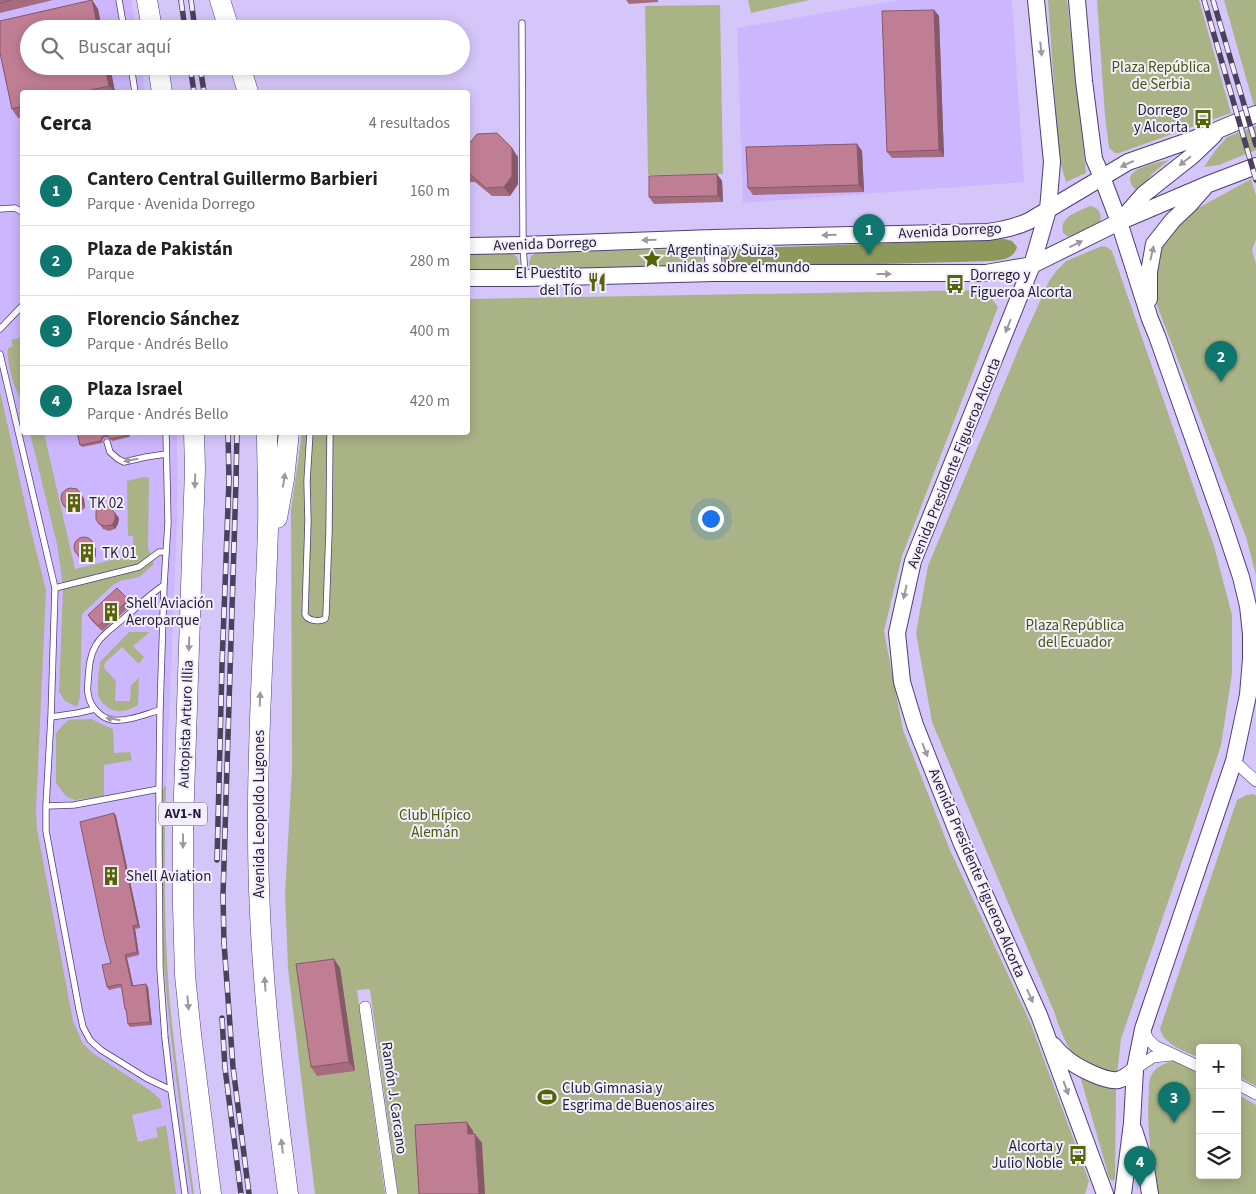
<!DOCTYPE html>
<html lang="es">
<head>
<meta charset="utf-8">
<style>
	:root { --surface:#fff; --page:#f2f2f2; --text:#202124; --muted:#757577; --line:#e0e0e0; --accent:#0f766e }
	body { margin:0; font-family:"Source Sans 3",sans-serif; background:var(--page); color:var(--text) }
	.controls { position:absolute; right:15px; bottom:15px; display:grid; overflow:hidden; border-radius:5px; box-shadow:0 2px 12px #0003 }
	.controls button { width:45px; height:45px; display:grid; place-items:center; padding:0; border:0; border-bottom:1px solid var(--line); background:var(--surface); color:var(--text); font:25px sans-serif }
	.you { position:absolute; left:710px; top:518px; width:18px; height:18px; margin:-12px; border:4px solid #fff; border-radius:50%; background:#1a73e8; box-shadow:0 0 0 8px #1a73e833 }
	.badge { display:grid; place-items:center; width:32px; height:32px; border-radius:50%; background:var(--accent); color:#fff; font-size:16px; font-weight:700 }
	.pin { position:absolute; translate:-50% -41px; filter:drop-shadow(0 1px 2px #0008) }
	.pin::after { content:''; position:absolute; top:26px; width:18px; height:15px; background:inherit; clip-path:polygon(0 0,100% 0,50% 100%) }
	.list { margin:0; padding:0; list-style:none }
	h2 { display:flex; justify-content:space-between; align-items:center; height:65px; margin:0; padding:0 20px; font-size:21px }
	h2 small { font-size:16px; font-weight:400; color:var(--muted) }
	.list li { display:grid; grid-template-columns:32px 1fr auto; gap:15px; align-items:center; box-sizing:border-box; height:70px; padding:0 20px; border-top:1px solid var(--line) }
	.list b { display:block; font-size:19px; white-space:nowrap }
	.list p { margin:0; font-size:16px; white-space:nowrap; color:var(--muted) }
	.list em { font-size:16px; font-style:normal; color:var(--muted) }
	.icon { flex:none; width:28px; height:28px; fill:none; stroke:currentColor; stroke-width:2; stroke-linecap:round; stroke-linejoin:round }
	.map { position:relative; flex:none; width:1256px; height:1194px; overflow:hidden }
	.search { position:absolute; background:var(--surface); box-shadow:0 2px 12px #0003; left:20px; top:20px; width:450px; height:55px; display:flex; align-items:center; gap:12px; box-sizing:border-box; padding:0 18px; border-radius:28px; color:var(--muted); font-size:19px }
	.panel { position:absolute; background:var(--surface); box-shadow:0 2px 12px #0003; left:20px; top:90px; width:450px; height:345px; border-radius:5px }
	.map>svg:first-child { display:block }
	.built { fill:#ccb6fd }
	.green { fill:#a9b386 }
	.forest { fill:#8c995b }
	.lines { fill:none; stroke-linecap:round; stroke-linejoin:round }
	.lane-casing { stroke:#503e75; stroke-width:7 }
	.street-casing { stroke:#503e75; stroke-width:12 }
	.secondary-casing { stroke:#503e75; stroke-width:18 }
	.highway-casing { stroke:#503e75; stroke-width:21 }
	.lane { stroke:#fff; stroke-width:5.5 }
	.street { stroke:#fff; stroke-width:11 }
	.secondary { stroke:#fff; stroke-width:16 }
	.highway { stroke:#fff; stroke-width:20 }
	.rail-casing { stroke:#4b415f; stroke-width:5.5 }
	.rail { stroke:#f2eefc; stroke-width:4; stroke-dasharray:11; stroke-linecap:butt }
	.wall { fill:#a56c7f }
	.shaded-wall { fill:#865868 }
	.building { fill:#c07e94; stroke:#865868 }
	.oneway { fill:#9c98a3 }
	.labels { text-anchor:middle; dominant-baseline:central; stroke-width:4; stroke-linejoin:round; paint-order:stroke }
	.shield { fill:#f2eefc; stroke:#615a6f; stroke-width:1 }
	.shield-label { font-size:14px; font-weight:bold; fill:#231b33 }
	.park-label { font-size:15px; fill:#4b550c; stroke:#f2eefc }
	.poi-label { font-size:15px; fill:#231b33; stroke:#f2eefc; text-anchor:start }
	.street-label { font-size:15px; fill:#231b33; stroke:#f2eefc }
</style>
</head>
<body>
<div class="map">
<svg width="1256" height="1194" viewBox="0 0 1256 1194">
	<rect width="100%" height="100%" fill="#d5c6fa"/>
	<path class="built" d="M0,0H131L136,29H29V66H142L145,92H22V432L177,433V520L165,817V920L169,992L174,1042L194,1194H0Z
		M899,0H1012L1024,182L743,203L737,28Z"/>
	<path class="green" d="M748,0H809L751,13Z
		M1048,0H1067L1086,173L1066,182L1059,158Z
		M1097,0H1199L1231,113L1119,153H1115L1109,148L1105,116Z
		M1224,0H1256V105L1254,106Z
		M720,5L723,174L648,175L645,6Z
		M1256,126V150L1219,165L1204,167L1215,151L1227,137Z
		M1169,160L1153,173L1140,190L1135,189C1132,186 1130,183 1130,178C1132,167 1160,162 1169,160Z
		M1251,179L1256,196V240L1252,250L1256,264V575L1246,537L1153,295L1157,252L1168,234L1193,211Z
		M1090,206C1100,208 1103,215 1099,224L1069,237L1063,233C1059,216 1078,212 1090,206Z
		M1102,246L1107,247L1112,251L1214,546L1232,615V674L1221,745L1204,797L1121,1039L1117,1074C1106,1071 1093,1068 1084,1063C1067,1054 1059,1025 1053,1009L932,722L916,633L928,566L1019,348L1049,281L1057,270L1066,261Z
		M689,249L699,252L703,258L699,266L532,271L529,264L531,256L538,252Z
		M468,254H513L517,257L519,263L517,267L512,271L468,270Z
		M985,290L998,307L902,556L884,631L903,730L950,850L1030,1022L1089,1181L1085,1194H398L370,989L357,990L385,1194H315L288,968L285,894L292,770L291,510L302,433L468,432V299Z
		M22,337V399C14,392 6,359 8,348L13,346L11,340Z
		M0,391L30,526L46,590L36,811L37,829L73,1021L83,1044L94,1054L151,1091L160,1099L162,1108L132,1115L138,1142L158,1137L156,1128L166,1125L176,1194H0Z
		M30,433H44L75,569L124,557V548L133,546V536H128L127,481L144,477L149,478L148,548L154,564L139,577L120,581L113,585L82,614L80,697L77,707L65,701L59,692L63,590L61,572L57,544Z
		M129,632H150L133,646L144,657L139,664L122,647L105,663L104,668L116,681L115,701H130L131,685L139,678L138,705C126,712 114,715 103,703C101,701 98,697 98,693C97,684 99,672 100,662Z
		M92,719L99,723L113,729L114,753L130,752L132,760L104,765V796L75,800L69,798L65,795L56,783V733L64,724L69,720Z
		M166,785C164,855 164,925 169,994C175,1061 185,1127 194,1194H192C179,1101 165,1008 161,915C160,873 163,831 162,790Z
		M1254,794L1256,796V1086L1237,1076V1048H1200V1058C1185,1051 1165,1046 1160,1029L1237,800L1247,795Z
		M1172,1061H1184L1200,1071V1175H1237V1094L1256,1105V1194H1158C1151,1160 1146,1125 1149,1091C1149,1086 1149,1079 1151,1076C1155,1067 1164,1064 1172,1061Z
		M1080,1076L1100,1084L1116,1089L1115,1179L1112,1181L1109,1177Z"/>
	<path class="forest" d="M1004,239L1012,241L1017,247C1014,259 1002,260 991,261L733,268L725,265L723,258L724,252L730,249Z"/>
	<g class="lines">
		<g class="lane-casing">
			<path id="lane" d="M119,0L124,29
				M522,23L523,245L525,276
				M131,66L135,92
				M0,209L15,208L22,212
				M0,329L22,306
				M0,354L55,588L51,717L46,806L74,805L159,789L160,710L164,585L168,523L166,432
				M310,432L307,481L308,521L305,614C307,621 319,622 325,619L326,615L329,531L330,432
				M107,442L110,452L118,459L124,462L146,457L166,454
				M55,588L139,567L159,552H166
				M160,710C146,714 127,722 112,720C100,718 89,705 88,693C87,690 88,685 88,682C89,669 89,657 96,645C102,634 114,627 123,619C137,607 149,595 164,585
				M51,717L78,713L95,709
				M159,789V849L160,969L165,1038L171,1090L185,1194
				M46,806V831L79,1009L83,1027L90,1040L101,1050L146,1078L171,1090"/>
		</g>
		<g class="street-casing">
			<path id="street" d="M1234,761L1256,781
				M365,1007L392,1194
				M1143,1029L1148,1039L1155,1046L1200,1067
				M1135,1069L1153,1057L1172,1055
				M1237,1084L1256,1094"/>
		</g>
		<g class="secondary-casing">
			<path id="secondary" d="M1036,0L1052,162L1048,210L1032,265L913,561L897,633L902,682L915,725L962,844L1039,1015L1105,1194
				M1077,0L1084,81L1094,159L1102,177L1119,222L1150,319L1157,336L1222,520L1241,577L1248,606L1251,634V659L1248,695L1234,761L1143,1029L1135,1069L1132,1123L1123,1194
				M1122,219L1144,194L1192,156L1214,135
				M712,238L714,273
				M468,246L523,245L712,238L988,232C1003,230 1016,227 1029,221L1128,162L1208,134L1256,114
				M468,278H525L714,273H986L1032,265L1119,222L1206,185L1256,166
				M1149,299V272L1154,244L1173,220L1189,205L1204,188
				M1053,1045C1057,1050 1062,1055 1067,1059C1077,1067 1105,1082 1118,1080C1125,1078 1130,1074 1135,1069
				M1134,1130L1146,1168L1150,1194"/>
		</g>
		<g class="highway-casing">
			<path id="highway" d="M147,0L152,29
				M220,0L229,29
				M158,66L162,92
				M240,66L248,92
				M194,432L195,469L183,825V905L185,975L191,1034L211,1194
				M267,432C267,464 269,497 268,528C265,629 257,730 258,831C258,953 272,1074 288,1194
				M277,518L284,479L289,432"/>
		</g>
		<use href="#lane" class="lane"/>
		<use href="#street" class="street"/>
		<use href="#secondary" class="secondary"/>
		<use href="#highway" class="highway"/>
		<g class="rail-casing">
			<path id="rail" d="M181,0L185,29
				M191,0L195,29
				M1204,0L1256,180
				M1213,0L1256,145
				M190,66L194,92
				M200,66L204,92
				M237,432L236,482L223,895L224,943L233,1067L249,1194
				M217,860L222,665L229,480L228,432
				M222,1018L225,1068L241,1194"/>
		</g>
		<use href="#rail" class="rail"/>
	</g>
	<path class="wall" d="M0,0H53L0,13Z
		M92,0L98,9L102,29H29V66H110L115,92H22V117L18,118L12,109L0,53V21Z
		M626,0H658V2L629,4Z
		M934,10L939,16L944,157L892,158L887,152Z
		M857,144L862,151L864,192L753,195L748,188Z
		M468,145L518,157V184L510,196H492L475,182H468Z
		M717,174L722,181L723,202L654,204L649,197Z
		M77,432H129L130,437L112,441L110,438L106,437L103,439L102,443L82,447L80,445Z
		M81,494L84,499L85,508L78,513H74L66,509L63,505Z
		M119,518L118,524L115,529L109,531L103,529L96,519Z
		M74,549H96V555L95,558L90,561H83L80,560Z
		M129,600L132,605L102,631L91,620L88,615Z
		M114,813L116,816L140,928L135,929L139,955L127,958L133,986L148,987L152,1025L130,1027L128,1024L127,1011L125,1009L122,987L109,990L107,987L111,963Z
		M334,959L340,968L355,1071L317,1076L311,1067Z"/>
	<path class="shaded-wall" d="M92,0L98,9L102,29H98Z
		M934,10L939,16L944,157L939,150Z
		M105,66H110L115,92H114L109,86Z
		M857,144L862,151L864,192L859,185Z
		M512,148L518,157V184L510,196L504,187Z
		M717,174L722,181L723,202L718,196Z
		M81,494L84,499L85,508L82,503Z
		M115,513L119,518L118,524L115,529L112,525Z
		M93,544L96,549V555L95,558L92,553Z
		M114,813L116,816L140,928L138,925Z
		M133,926L135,929L139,955L137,952Z
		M125,955L127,958L134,989L132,986Z
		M334,959L340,968L355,1071L349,1062Z
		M146,984L148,987L152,1025L150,1022Z
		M467,1122L473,1131L474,1143L468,1134Z
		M475,1134L482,1143L485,1194H479Z"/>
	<path class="building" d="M0,0H11L0,3Z
		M92,0L98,29H29V66H105L109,86L82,92H22V106L12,109L0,53V21Z
		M934,10L939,150L887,152L882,11Z
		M497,133L512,148V176L504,187L486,188L469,173H468V145L477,134Z
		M857,144L859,185L748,188L746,147Z
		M717,174L718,196L649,197V176Z
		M77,432H128L129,435L110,439L108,436L105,435L102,437L101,441L80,445Z
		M70,488L77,489L81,494L82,503L74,508L71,509L63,505L61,499L62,493L67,489Z
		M103,506L109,507L115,513V520L112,525L105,526L99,524L96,519V511Z
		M74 547a10 10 0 1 1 20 0a10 10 0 1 1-20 0Z
		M117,588L129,600L98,626L88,615Z
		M114,813L138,925L133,926L137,952L125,955L132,986L146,984L150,1022L128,1024L126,1009H125L121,984L107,987L102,965L111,963L105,941L80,822Z
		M334,959L349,1062L311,1067L296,964Z
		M467,1122L468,1134H475L479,1194H419L415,1125Z"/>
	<defs><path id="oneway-solid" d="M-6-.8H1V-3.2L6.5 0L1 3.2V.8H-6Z" transform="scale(1.25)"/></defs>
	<g class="oneway">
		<use href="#oneway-solid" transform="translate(1041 49) rotate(84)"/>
		<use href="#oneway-solid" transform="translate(1185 161) rotate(142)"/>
		<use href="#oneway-solid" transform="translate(1127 164) rotate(155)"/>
		<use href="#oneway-solid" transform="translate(829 235) rotate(179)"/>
		<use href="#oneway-solid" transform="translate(649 240) rotate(178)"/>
		<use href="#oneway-solid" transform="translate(1076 244) rotate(-26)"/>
		<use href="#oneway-solid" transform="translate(1152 253) rotate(-77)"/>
		<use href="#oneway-solid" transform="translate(884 274)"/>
		<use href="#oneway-solid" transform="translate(1008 326) rotate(112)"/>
		<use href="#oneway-solid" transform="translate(131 460) rotate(170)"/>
		<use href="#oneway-solid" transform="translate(284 480) rotate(-81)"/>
		<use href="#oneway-solid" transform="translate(195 481) rotate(92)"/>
		<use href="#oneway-solid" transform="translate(905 592) rotate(103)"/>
		<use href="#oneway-solid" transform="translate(189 644) rotate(92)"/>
		<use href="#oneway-solid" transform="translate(260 699) rotate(-88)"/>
		<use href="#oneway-solid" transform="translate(113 719) rotate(-171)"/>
		<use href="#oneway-solid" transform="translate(925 750) rotate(69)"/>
		<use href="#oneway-solid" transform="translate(183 841) rotate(90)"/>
		<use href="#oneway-solid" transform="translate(265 984) rotate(-94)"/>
		<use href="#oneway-solid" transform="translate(1030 996) rotate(66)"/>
		<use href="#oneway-solid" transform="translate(188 1003) rotate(85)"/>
		<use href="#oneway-solid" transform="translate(1066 1088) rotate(70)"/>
		<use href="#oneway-solid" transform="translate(282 1146) rotate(-97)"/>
	</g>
	<defs>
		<g id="bus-bare" transform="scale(1.5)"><path d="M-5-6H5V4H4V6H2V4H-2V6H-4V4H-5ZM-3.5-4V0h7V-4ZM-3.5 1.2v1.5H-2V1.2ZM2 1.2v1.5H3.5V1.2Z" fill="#576406" stroke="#f2eefc" stroke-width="2.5" paint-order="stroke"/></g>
		<g id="sight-bare" transform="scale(1.5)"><path d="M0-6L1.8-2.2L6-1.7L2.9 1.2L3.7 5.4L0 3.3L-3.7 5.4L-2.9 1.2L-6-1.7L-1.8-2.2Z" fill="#576406" stroke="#f2eefc" stroke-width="2.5" paint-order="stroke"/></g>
		<g id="restaurant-bare" transform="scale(1.5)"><path d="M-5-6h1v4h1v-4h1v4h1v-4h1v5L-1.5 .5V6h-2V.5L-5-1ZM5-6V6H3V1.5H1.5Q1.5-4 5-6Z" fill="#576406" stroke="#f2eefc" stroke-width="2.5" paint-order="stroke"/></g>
		<g id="building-bare" transform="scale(1.5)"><path d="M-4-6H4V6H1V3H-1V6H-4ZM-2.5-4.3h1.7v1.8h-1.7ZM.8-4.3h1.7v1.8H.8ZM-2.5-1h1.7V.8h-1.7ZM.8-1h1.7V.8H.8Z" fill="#576406" stroke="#f2eefc" stroke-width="2.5" paint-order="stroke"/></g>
		<g id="stadium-bare" transform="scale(1.5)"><path d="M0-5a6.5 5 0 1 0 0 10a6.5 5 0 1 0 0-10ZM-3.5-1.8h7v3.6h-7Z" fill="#576406" stroke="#f2eefc" stroke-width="2.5" paint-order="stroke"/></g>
	</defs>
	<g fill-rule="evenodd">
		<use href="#bus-bare" x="1203" y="119"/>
		<use href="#sight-bare" x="652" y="259"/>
		<use href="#restaurant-bare" x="597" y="282"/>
		<use href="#bus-bare" x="955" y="284"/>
		<use href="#building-bare" x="74" y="503"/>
		<use href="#building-bare" x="87" y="553"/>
		<use href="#building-bare" x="111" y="612"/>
		<use href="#building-bare" x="111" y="876"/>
		<use href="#stadium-bare" x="547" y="1097"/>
		<use href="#bus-bare" x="1078" y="1155"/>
	</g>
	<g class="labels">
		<rect class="shield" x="159" y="802.5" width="48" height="23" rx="4"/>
		<g class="shield-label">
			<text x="183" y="814">AV1-N</text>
		</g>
		<g class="park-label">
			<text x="1161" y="67">Plaza República<tspan x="1161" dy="17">de Serbia</tspan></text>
			<text x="1075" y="625">Plaza República<tspan x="1075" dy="17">del Ecuador</tspan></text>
			<text x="435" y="815">Club Hípico<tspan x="435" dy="17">Alemán</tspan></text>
		</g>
		<g class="poi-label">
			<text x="1188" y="110" text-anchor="end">Dorrego<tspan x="1188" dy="17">y Alcorta</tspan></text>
			<text x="667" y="250">Argentina y Suiza,<tspan x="667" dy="17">unidas sobre el mundo</tspan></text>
			<text x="582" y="273" text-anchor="end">El Puestito<tspan x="582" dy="17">del Tío</tspan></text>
			<text x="970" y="275">Dorrego y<tspan x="970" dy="17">Figueroa Alcorta</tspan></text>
			<text x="89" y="503">TK 02</text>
			<text x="102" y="553">TK 01</text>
			<text x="126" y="603">Shell Aviación<tspan x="126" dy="17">Aeroparque</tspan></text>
			<text x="126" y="876">Shell Aviation</text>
			<text x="562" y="1088">Club Gimnasia y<tspan x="562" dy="17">Esgrima de Buenos aires</tspan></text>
			<text x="1063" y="1146" text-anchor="end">Alcorta y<tspan x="1063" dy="17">Julio Noble</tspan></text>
		</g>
		<g class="street-label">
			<text transform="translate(950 231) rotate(-3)">Avenida Dorrego</text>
			<text transform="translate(545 244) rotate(-2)">Avenida Dorrego</text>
			<text transform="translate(954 463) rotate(-68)">Avenida Presidente Figueroa Alcorta</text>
			<text transform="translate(186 724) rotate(-88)">Autopista Arturo Illia</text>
			<text transform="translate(259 814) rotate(-90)">Avenida Leopoldo Lugones</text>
			<text transform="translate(977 873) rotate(67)">Avenida Presidente Figueroa Alcorta</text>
			<text transform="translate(394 1098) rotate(82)">Ramón J. Carcano</text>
		</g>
	</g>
</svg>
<div class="controls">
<button>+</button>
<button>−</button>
<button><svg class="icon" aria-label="layers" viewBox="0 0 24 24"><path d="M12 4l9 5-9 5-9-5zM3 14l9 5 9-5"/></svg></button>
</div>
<div class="you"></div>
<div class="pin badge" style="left:869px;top:255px">1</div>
<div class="pin badge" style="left:1221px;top:382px">2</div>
<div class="pin badge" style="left:1174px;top:1123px">3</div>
<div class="pin badge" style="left:1140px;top:1187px">4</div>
<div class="search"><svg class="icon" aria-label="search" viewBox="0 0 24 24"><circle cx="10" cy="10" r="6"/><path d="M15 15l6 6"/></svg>Buscar aquí</div>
<section class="panel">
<h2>Cerca<small>4 resultados</small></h2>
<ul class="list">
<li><span class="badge">1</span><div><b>Cantero Central Guillermo Barbieri</b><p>Parque · Avenida Dorrego</p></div><em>160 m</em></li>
<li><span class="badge">2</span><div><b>Plaza de Pakistán</b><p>Parque</p></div><em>280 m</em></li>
<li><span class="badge">3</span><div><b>Florencio Sánchez</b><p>Parque · Andrés Bello</p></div><em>400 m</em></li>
<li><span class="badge">4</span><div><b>Plaza Israel</b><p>Parque · Andrés Bello</p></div><em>420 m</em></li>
</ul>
</section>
</div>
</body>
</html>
